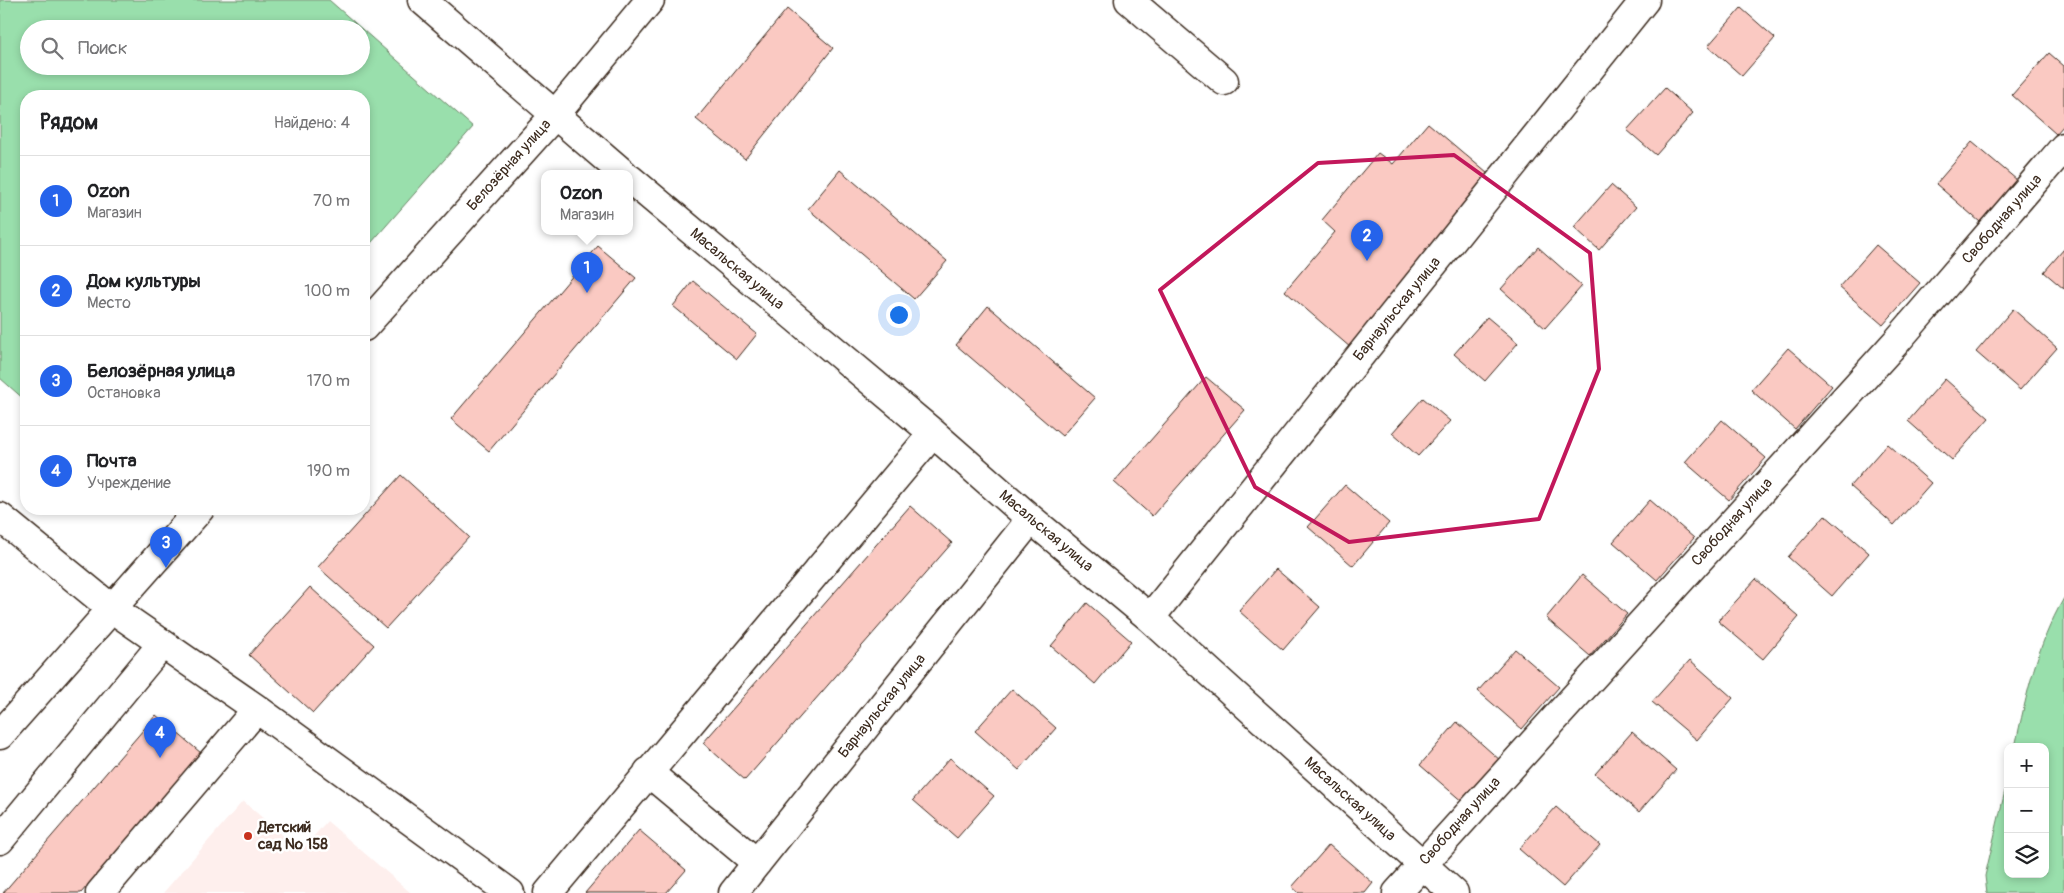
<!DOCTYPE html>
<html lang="ru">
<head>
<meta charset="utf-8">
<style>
	:root { --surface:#fff; --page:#f2f2f2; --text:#202124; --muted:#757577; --line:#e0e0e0; --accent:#2563eb }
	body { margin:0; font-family:Pangolin,sans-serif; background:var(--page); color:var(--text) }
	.controls { position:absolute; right:15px; bottom:15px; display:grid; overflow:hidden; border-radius:10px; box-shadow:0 2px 8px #0003 }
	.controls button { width:45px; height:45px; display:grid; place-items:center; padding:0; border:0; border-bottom:1px solid var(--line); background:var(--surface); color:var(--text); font:25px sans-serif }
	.you { position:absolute; left:898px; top:314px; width:18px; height:18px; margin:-12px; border:4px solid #fff; border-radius:50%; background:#1a73e8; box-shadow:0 0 0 8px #1a73e833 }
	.badge { display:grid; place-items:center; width:32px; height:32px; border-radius:50%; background:var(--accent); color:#fff; font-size:16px; font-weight:700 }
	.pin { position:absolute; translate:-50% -41px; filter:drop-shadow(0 1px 2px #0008) }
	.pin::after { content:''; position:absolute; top:26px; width:18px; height:15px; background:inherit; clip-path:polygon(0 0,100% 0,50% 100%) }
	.popup { position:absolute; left:541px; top:170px; width:92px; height:65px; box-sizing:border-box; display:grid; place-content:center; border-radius:10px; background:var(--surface); filter:drop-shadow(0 1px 4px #0005); font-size:16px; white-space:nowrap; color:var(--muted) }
	.popup b { font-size:19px; color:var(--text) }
	.popup::after { content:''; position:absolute; left:50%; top:100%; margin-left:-10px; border:10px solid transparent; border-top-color:var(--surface) }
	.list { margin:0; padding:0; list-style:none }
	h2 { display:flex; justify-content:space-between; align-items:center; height:65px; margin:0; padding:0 20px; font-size:21px }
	h2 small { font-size:16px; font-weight:400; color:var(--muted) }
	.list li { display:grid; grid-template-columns:32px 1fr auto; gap:15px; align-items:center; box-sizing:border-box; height:90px; padding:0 20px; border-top:1px solid var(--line) }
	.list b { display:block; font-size:19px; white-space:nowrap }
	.list p { margin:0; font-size:16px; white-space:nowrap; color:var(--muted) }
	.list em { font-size:16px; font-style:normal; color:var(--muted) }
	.icon { flex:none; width:28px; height:28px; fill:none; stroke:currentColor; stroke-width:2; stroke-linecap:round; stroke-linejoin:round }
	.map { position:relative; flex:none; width:2064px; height:893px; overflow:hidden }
	.search { position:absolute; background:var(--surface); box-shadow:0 2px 8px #0003; left:20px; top:20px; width:350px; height:55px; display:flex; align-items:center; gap:12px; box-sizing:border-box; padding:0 18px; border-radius:28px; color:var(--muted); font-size:19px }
	.panel { position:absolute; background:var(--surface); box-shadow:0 2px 8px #0003; left:20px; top:90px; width:350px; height:425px; border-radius:20px }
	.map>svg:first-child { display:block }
	.built { fill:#feefed }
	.green { fill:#99dfac; stroke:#6a8465; fill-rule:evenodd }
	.building { fill:#fac9c2; stroke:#3b2a1e }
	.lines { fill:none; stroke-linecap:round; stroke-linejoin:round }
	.minor-casing { stroke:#3b2a1e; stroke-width:31 }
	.minor { stroke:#fff; stroke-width:28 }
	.marked { fill:none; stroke:#c2185b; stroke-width:4; stroke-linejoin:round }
	.poi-dot { fill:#c8321e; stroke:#fff; stroke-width:2 }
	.labels { text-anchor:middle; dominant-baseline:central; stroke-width:5; stroke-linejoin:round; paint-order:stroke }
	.street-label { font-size:15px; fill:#3b2a1e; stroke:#fff }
	.poi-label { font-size:15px; font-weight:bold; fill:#3b2a1e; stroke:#fff; text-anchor:start }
</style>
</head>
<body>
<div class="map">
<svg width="2064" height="893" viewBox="0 0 2064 893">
	<rect width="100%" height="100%" fill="#fff"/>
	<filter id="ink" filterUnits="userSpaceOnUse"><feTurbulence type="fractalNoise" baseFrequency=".02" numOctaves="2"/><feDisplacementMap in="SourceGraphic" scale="10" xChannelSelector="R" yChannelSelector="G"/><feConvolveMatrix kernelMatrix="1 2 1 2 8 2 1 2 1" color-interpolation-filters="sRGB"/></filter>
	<g filter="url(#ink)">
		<path class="built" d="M243,801L301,851L327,821L411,893H163Z"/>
		<path class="green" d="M0,0H329L473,127L364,251V96H26V401L0,378ZM29,29H361V66H29Z
			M2064,598V893H1987L1985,876L2008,778V874H2045V747H2015C2027,693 2036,647 2064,598Z"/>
		<path class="building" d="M1741,8L1775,38L1742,76L1708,46Z
			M787,9L833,48L745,159L696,119Z
			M2049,53L2064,66V125L2056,134L2012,95Z
			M1665,88L1693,113L1656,155L1627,130Z
			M1428,123L1494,179L1351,348L1285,291L1335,232L1322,220L1378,153L1393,164Z
			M1972,142L2017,180L1980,222L1936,184Z
			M840,170L947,261L914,299L808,209Z
			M1611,185L1636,207L1599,250L1574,227Z
			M1876,245L1920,283L1883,325L1839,287Z
			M598,246L636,278L489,451L451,419Z
			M1538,247L1582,286L1545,328L1501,289Z
			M2064,249V289L2044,272Z
			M693,281L757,334L737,359L673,306Z
			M988,306L1095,398L1062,436L956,345Z
			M2013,309L2057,348L2020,390L1976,352Z
			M1487,317L1518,343L1485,381L1454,354Z
			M1788,348L1832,386L1795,429L1751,390Z
			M1206,377L1245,410L1152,516L1114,482Z
			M1945,379L1989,418L1952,460L1908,421Z
			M1423,398L1450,421L1418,456L1392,433Z
			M1722,420L1766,458L1729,500L1685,462Z
			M1887,444L1931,483L1894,525L1850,486Z
			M401,475L469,537L386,628L318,567Z
			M1345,485L1389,523L1353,566L1308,527Z
			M1650,500L1694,538L1657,580L1613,542Z
			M910,506L952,543L745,780L703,743Z
			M1825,515L1869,553L1832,596L1788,557Z
			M1276,569L1320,607L1283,650L1239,611Z
			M1582,575L1627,614L1590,656L1546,618Z
			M1756,579L1799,617L1763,659L1718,621Z
			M310,587L374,645L313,713L249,655Z
			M1087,603L1131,641L1095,684L1051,646Z
			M1515,649L1559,687L1522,729L1478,691Z
			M1690,660L1733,698L1697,740L1652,702Z
			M1012,689L1056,728L1019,770L975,731Z
			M156,715L201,753L81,893H3Z
			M1457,722L1501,761L1464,803L1420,765Z
			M1632,732L1676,770L1639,812L1595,774Z
			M950,758L994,796L957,838L913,800Z
			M1556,807L1600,845L1563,887L1519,849Z
			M639,830L686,870L666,893H585Z
			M1329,845L1373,883L1365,893H1299L1292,887Z"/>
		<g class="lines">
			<g class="minor-casing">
				<path id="minor" d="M422,0L624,174
					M1129,0L1224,81
					M630,179L933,433L1031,519L1150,618L1454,893
					M364,327L554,116L650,0
					M0,517L111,608L257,709L100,893
					M1150,618L1645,0
					M257,709L510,893
					M0,735L200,509
					M648,772L757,863
					M0,840L162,644
					M548,893L933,433
					M733,893L1031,519
					M1397,893L1897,341L2064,147"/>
			</g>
			<use href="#minor" class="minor"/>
		</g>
	</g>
	<path class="marked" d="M1454,155L1590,253L1599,369L1539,519L1349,542L1255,487L1160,290L1318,163Z"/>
	<circle class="poi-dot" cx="248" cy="836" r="5"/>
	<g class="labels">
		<g class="street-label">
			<text transform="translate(509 165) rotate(-48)">Белозёрная улица</text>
			<text transform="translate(2002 219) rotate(-49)">Свободная улица</text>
			<text transform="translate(737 269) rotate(40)">Масальская улица</text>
			<text transform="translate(1397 309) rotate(-51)">Барнаульская улица</text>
			<text transform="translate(1732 522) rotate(-48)">Свободная улица</text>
			<text transform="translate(1046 531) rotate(40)">Масальская улица</text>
			<text transform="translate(882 706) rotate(-51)">Барнаульская улица</text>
			<text transform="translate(1350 799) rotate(42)">Масальская улица</text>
			<text transform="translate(1460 821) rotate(-48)">Свободная улица</text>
		</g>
		<g class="poi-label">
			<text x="258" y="827">Детский<tspan x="258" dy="17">сад № 158</tspan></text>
		</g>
	</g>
</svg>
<div class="controls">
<button>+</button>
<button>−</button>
<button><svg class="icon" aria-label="layers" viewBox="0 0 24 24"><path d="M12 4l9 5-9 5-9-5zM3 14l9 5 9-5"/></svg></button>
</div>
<div class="you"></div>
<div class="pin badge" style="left:587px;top:293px">1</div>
<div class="popup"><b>Ozon</b>Магазин</div>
<div class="pin badge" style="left:1367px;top:261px">2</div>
<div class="pin badge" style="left:166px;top:568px">3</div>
<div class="pin badge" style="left:160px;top:758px">4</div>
<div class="search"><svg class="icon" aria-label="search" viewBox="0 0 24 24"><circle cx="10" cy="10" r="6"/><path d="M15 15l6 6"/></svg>Поиск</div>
<section class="panel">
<h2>Рядом<small>Найдено: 4</small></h2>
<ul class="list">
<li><span class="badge">1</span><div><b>Ozon</b><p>Магазин</p></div><em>70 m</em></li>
<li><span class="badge">2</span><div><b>Дом культуры</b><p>Место</p></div><em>100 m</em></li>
<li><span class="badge">3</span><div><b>Белозёрная улица</b><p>Остановка</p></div><em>170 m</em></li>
<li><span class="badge">4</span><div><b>Почта</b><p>Учреждение</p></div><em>190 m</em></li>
</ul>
</section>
</div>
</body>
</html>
